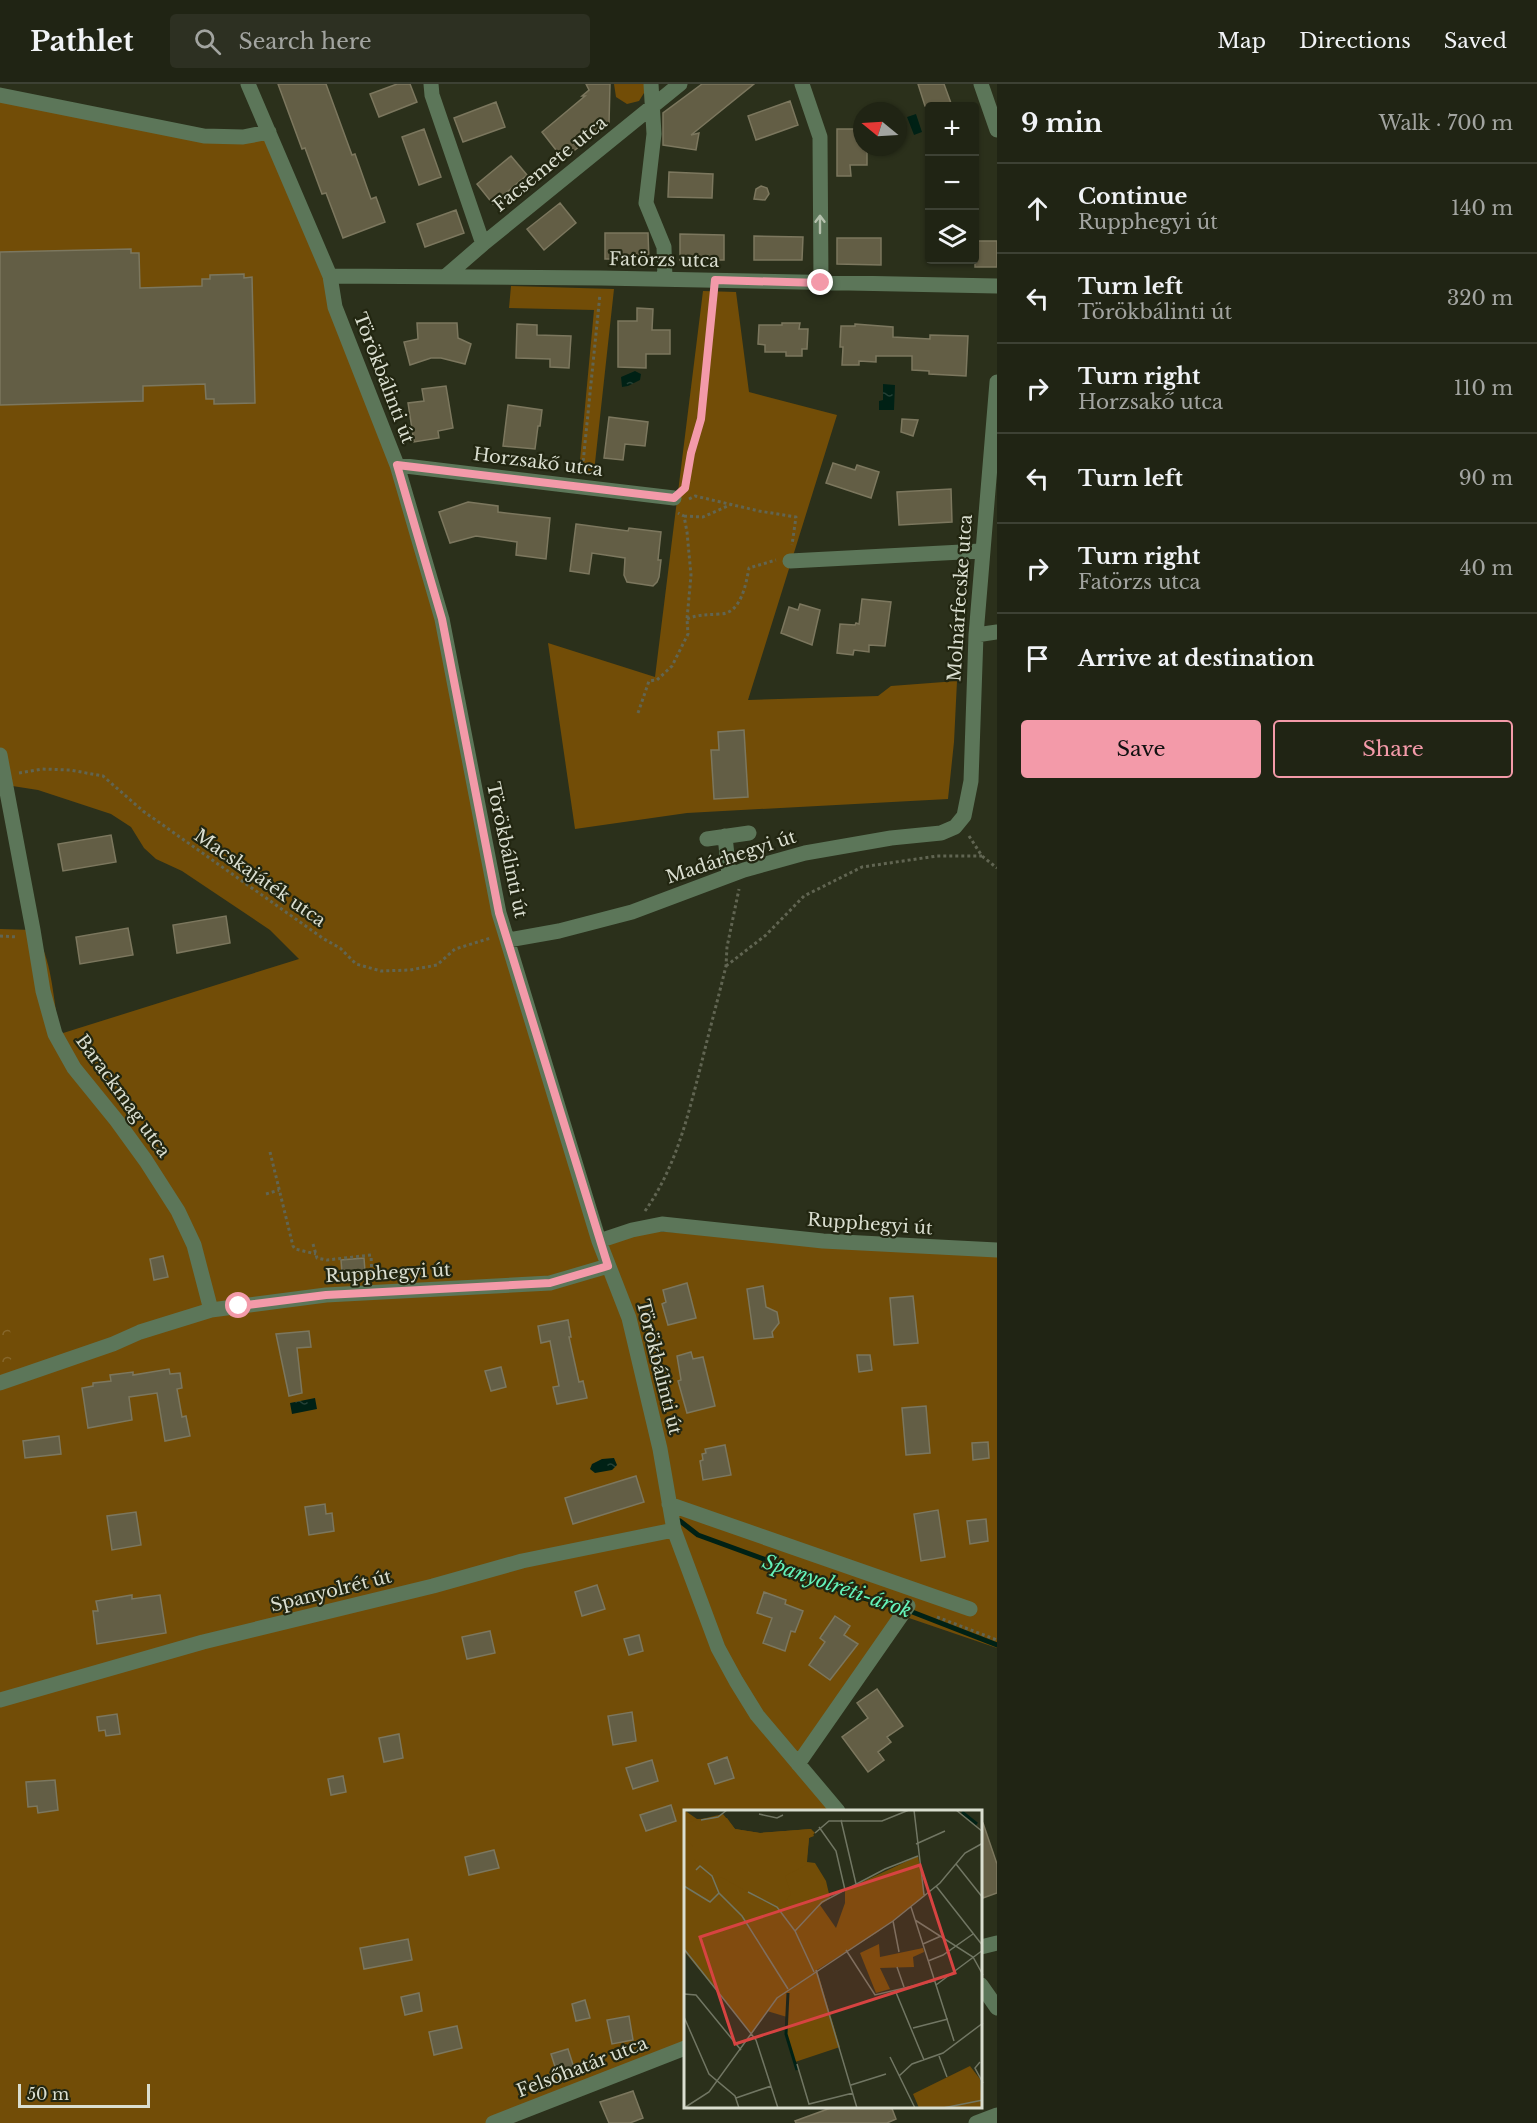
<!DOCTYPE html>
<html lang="en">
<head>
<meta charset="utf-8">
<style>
	:root { --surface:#202414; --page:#2d3022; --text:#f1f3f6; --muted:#a2a4a0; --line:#3d4134; --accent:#f39aa9 }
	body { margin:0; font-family:"Libre Baskerville",serif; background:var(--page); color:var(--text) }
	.controls { position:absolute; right:18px; top:18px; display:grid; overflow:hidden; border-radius:6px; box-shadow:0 2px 4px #0004 }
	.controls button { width:54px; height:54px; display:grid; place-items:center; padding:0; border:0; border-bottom:2px solid var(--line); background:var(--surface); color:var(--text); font:30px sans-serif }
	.compass { position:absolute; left:853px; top:18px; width:54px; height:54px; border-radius:50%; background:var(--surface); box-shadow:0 2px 4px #0004; rotate:288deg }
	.scale { position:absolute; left:18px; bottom:15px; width:132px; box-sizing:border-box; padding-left:6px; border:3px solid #daded0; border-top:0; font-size:16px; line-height:21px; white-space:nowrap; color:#daded0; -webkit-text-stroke:4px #222611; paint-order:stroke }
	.stop { position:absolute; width:18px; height:18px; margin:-14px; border:4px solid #f39aa9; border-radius:50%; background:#fff }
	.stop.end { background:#f39aa9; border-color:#fff; box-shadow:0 2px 6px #0008 }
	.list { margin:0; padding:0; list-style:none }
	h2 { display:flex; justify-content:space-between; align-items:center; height:78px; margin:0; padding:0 24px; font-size:26px }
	h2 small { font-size:20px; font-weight:400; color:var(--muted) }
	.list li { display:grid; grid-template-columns:39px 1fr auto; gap:18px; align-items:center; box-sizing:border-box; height:90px; padding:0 24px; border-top:2px solid var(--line) }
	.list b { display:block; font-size:22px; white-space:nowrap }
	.list p { margin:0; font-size:20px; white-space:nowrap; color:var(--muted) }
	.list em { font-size:20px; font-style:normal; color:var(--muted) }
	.actions { display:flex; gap:12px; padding:18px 24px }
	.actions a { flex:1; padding:14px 0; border:2px solid var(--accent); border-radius:6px; text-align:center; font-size:21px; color:var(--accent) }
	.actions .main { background:var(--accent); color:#111 }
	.icon { flex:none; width:33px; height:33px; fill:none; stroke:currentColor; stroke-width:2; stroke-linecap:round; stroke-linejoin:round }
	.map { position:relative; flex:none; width:997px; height:2039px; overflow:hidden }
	header { display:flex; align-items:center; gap:36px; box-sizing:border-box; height:84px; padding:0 30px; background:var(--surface); border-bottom:2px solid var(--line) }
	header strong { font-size:28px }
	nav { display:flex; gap:33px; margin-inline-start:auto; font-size:21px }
	.search { width:420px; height:54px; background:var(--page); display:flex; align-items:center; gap:15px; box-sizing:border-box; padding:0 21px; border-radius:6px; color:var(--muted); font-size:22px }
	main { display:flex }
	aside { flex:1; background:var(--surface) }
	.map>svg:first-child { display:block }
	.green { fill:#724d07 }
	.forest { fill:url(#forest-crowns) }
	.water { fill:url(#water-ripples) }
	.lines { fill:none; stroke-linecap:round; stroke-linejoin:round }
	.stream { stroke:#002115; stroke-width:5 }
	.building { fill:#635e45; stroke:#7c775e; stroke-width:1.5 }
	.path { stroke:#616552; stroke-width:3; stroke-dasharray:3 3; stroke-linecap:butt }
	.minor { stroke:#5c7659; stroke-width:15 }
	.oneway { stroke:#b4bfac }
	.route { stroke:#f39aa9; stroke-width:8 }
	.labels { text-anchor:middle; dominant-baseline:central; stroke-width:4.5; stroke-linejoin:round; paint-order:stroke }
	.street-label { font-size:18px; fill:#daded0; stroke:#222611 }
	.water-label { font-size:20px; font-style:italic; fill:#64f3ba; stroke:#222611 }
	.inset-river { fill:none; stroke:#002115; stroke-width:3 }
	.inset-road { fill:none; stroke:#717663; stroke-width:1.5 }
	.view { fill:#d74341; fill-opacity:0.15; stroke:#d74341; stroke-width:3 }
	.inset-edge { fill:none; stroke:#daded0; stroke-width:3 }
</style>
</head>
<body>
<header>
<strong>Pathlet</strong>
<div class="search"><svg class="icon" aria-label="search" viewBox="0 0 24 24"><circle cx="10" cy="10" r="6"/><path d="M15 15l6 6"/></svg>Search here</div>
<nav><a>Map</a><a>Directions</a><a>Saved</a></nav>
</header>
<main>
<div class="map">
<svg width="997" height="2039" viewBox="0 0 997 2039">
	<defs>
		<pattern id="forest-crowns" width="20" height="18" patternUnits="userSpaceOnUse" patternTransform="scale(1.5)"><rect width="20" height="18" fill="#724d07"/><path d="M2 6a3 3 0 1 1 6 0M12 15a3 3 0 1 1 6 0" fill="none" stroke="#86662a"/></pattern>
		<pattern id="water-ripples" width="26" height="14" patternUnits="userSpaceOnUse" patternTransform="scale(1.5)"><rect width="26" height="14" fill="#002115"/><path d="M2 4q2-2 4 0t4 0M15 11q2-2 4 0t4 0" fill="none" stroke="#254136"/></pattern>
	</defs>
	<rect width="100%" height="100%" fill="#2b301b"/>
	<path class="green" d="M614,0H644V9L639,17L627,20L616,13Z
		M0,11L188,49L269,48L330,192L442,535L499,829L599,1157L632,1146L997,1166V1564L906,1533L805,1677L844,1727H685V1964L493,2039H0V845L33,846C53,873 53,918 60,950L299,875L270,846L182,787L156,775L144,764L131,743L111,730L38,706L6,701L0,671Z
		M511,202L614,205L594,388L579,387L594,226L509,224Z
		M703,207L736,208L749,308L837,331L748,616L878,612L891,602L957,597L954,658L948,715L687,729L575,745L548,559L655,593Z"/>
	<path class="forest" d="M0,1232H7L14,1265L5,1297L0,1299Z"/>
	<path class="water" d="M916,30L922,48L914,51L907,33Z
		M635,287L641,290L640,296L628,302L622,303L621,293Z
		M883,300L895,301L894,326H879V317L883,316Z
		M315,1314L317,1325L292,1330L290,1319Z
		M614,1374L617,1381L612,1386L595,1389L590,1385L592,1380L602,1375Z"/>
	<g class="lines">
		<path class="stream" d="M680,1437L698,1451L818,1495L848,1510L902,1524L997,1561"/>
	</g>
	<path class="building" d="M278,0H326L352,71L355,70L371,115L376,113L385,138L343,154L326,109L322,110L305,64L302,65Z
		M397,0H410L417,18L379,33L370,10Z
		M586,0H610L609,40L563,75L542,48L585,12H582L589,6Z
		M702,0H754L691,51L699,49L696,66L663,61V29Z
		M918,0H944L952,22H925Z
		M790,17L798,41L756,56L748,32Z
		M496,18L505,43L463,58L454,34Z
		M424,45L441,93L419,101L402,53Z
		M837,45H862V63H867V81H850L851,92H837Z
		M511,72L527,91L493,120L477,100Z
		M669,88L713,90L712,114L668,113Z
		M761,102L767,104L769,110L765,116L754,115L756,105Z
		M560,119L576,139L544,166L527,145Z
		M456,126L464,149L425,163L417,140Z
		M605,149H648L649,175H605Z
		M680,150L724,151V176H680Z
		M754,152L803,153L802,176H754Z
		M837,154H881V181L837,180Z
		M975,157H997V183H975Z
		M131,165V169H139L140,204L202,202V195H210V191L244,190V194L252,193L255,319L214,320V315H206L205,300L143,302V317L0,321V168Z
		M637,224L653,225L652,246H670V270H646V284L618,283V237H637Z
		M417,239H457L458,254L471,260L465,280L441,274H431L410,281L404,258L418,255Z
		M782,239H800L799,245H808L807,265H802V272H786V268H765V261L758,260L759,241H782Z
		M517,240L537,241V251L571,252L569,284L550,283V275L516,274Z
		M855,240L893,243V253L930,255V251L968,252L966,292L929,290V287L912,286V272H876V278L859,277V281H842L843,263H840L841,242H855Z
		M446,302L453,344L438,347L439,354L414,358L408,319L424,317L422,305Z
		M508,321L542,326L540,342H538L535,365L503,362Z
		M609,333L648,338L645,362L625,360L623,376L604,374Z
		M902,335L918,336L913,352L901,348Z
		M833,379L855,386L857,381L879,388L871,414L826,399Z
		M951,405L952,438L899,441L897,408Z
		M468,418L498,422V428L550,434L546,475L516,471L517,458L476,452L450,459L439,428Z
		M576,440L628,447L629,444L661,448L658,476H661L659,493L657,498L653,502L627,498L624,491L625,474L592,469L589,490L570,487Z
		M862,515L891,518L885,562L869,561V568L854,566L853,571L837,569L840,540L855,541L856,539L859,540Z
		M800,520L820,526L812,561L781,549L789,523L798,526Z
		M744,646L748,713L714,715L711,666H719L718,648Z
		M111,751L116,778L63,787L58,760Z
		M226,832L230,859L177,869L173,841Z
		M128,844L133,871L80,880L76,853Z
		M163,1172L168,1193L154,1196L150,1175Z
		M364,1174L365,1187L342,1189L341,1176Z
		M687,1199L696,1234L668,1241L662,1220L666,1218L663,1206Z
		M763,1202L766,1223L777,1228L779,1239L772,1248L773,1253L754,1255L747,1205Z
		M913,1212L918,1259L894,1261L890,1214Z
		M568,1236L571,1253H569L579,1298L583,1297L587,1314L557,1320L553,1303L559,1302L550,1257L541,1259L538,1242Z
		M309,1247L311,1263L297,1264L302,1309L289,1312L276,1250Z
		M691,1268L693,1275L703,1273L715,1322L687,1329L678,1297L681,1296L677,1272Z
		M857,1271H870L872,1286L859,1288Z
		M501,1283L506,1303L491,1307L485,1287Z
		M169,1285L170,1290L180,1289L182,1304L177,1305L182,1333L186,1332L190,1352L165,1357L157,1309L129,1313L132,1336L88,1344L82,1304L93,1302V1299L111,1297L110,1291L133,1288V1291Z
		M926,1322L930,1369L906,1371L902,1324Z
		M59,1352L61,1370L25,1374L23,1357Z
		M988,1358L989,1374L973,1376L972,1359Z
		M725,1361L731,1391L703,1396L700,1377L703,1376L702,1370L706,1369L705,1365Z
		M636,1392L644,1418L573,1440L565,1414Z
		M325,1420L326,1430L332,1429L334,1447L309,1451L305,1423Z
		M938,1426L945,1473L921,1477L914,1430Z
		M136,1428L141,1461L112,1466L107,1432Z
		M986,1435L988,1457L970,1460L967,1437Z
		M597,1501L605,1525L582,1532L575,1508Z
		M764,1508L786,1516L785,1520L803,1527L795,1548L791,1547L785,1567L763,1559L772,1534L757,1529Z
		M132,1511V1515L160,1511L166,1549L97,1560L93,1527H98L96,1517Z
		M835,1532L850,1542L844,1551L858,1560L830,1596L809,1581L825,1558L820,1554Z
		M490,1547L495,1569L467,1575L462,1553Z
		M639,1551L643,1567L629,1571L624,1555Z
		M877,1605L903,1642L887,1653L891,1658L878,1668L884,1676L868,1688L842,1653L868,1634L857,1619Z
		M632,1628L636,1657L613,1661L608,1632Z
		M117,1630L120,1650L106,1652L105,1646L99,1647L97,1633Z
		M399,1650L403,1674L384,1678L379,1654Z
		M727,1673L734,1694L715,1700L708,1680Z
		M652,1676L658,1697L633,1705L626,1684Z
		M343,1692L346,1708L331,1711L328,1695Z
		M55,1696L58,1726L38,1729L37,1722L28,1723L26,1698Z
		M671,1721L676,1737L646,1747L640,1731Z
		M981,1739H983L997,1780V1809L983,1814L981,1806Z
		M494,1766L499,1784L469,1791L465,1773Z
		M408,1855L412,1876L364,1885L360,1864Z
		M419,1909L422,1927L405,1931L401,1913Z
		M585,1916L590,1934L576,1937L572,1920Z
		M629,1932L633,1956L612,1960L607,1936Z
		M457,1942L462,1964L434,1971L429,1948Z
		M568,1965L575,1987L558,1992L551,1970Z
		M633,2007L643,2034L630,2039H609L600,2018Z
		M836,2022H891L896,2035L887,2039H796L795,2037Z"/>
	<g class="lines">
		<path class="path" d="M582,389L600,210
			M685,402L691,369L701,335L714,213
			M689,415L695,412L759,427L796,433L792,461
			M684,432L703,433L730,421
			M687,535C699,530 708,531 720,530C741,530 746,500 749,484L776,476
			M638,629L649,597L657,596L672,582L688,550L687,535L691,491L687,448L684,432L678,429
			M19,689L42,685L70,686L103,692L143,727L324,855L340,864L356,880L381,887L410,886L437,881L455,865L491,854
			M969,752L982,772L997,784
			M0,852L18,853
			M726,882L766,851L804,812L862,783L937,772H982
			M270,1068L293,1162L295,1165L316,1170
			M266,1110L279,1106
			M645,1127C676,1083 688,1032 701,981C709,948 718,915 726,882L727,863L739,805
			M313,1160L317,1174L327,1176L371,1171L372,1193
			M937,1533L997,1556"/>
		<path class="minor" d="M248,0L330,192L335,223L397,381L442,535L499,829L599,1157L629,1234L660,1365L674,1446L718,1564L736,1597L757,1631L838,1727
			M431,0L432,11L483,160
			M651,0L654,50L646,119L664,163L665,195
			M802,0L820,53L821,199
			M981,0L997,46
			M0,11L204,52L243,53L269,48
			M330,192L601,194L997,202
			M446,192L483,160L680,0
			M397,381L674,414
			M790,477L981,467
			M976,551L997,548
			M0,671L33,846L43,907L55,950L74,984L117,1037L146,1077L178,1127L194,1161L211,1226
			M725,752L729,791
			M707,755L749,749
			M508,856L559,847L632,828L744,786L805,769L891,754L941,749L955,743L964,732L971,697L976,551L997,298
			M599,1157L632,1146L662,1140L823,1157L997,1166
			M0,1299L113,1260L140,1248L211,1226L326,1211L550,1199L608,1182
			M669,1420L970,1525
			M0,1616L203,1558L433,1502L522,1477L674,1446
			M798,1680L908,1522
			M981,1863L997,1859
			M981,1901L997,1924
			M493,2039L685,1964
			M976,2039L997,2031"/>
	</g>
	<defs><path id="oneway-shaft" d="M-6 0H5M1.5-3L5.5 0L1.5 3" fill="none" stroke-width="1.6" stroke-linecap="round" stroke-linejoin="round" transform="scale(1.5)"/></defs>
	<use class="oneway" href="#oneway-shaft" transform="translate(820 140) rotate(-90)"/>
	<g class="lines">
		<path class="route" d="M239,1222L326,1211L550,1199L608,1182L499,829L442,535L397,381L674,414L685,404L691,369L701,335L715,196L821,199"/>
	</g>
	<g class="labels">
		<g class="street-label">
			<text transform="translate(550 80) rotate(-39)">Facsemete utca</text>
			<text transform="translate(664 176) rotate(1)">Fatörzs utca</text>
			<text transform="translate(384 294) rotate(69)">Törökbálinti út</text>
			<text transform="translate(538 378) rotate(7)">Horzsakő utca</text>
			<text transform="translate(960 514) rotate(-86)">Molnárfecske utca</text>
			<text transform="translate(507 766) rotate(78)">Törökbálinti út</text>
			<text transform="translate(731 773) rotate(-18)">Madárhegyi út</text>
			<text transform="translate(260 794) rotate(35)">Macskajáték utca</text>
			<text transform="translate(123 1012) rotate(54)">Barackmag utca</text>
			<text transform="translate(870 1140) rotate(4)">Rupphegyi út</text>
			<text transform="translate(388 1189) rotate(-3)">Rupphegyi út</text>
			<text transform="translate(659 1283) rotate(76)">Törökbálinti út</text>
			<text transform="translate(331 1507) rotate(-14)">Spanyolrét út</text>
			<text transform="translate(582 1983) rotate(-21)">Felsőhatár utca</text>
		</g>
		<g class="water-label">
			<text transform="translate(837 1502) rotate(19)">Spanyolréti-árok</text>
		</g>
	</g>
	<g transform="translate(684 1726)">
		<rect width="298" height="298" fill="#2b301b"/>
		<path d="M0,0L13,9L43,8L51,19L76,23L127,19L130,26L125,28L123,52L131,53L142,71L146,88L136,95L152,118L161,93V80L234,46L241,86L194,122L133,160L156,237L111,252L102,224L103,207L83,201L68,224L0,141ZM195,134L196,147L239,138L240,142L229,147L230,157L196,158L206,179L192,183L176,143ZM286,256L296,269L298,298H235L229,284Z" fill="#724d07"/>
		<path d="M39,4L51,19L76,23L127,19L131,23L125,28L122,55L101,66L107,84L101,92L104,99L97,101L37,67L30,71L9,48V37L0,27L1,13Z" fill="#724d07"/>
		<path class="inset-river" d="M278,2L293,14M104,183L102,224L113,260"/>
		<path class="inset-road" d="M230,0L240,85M272,0L299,22M75,4L93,8L99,5M17,10L34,7L43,0M157,10L172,74M135,17L152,41L161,80M131,23L145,11H198L225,0M232,34L261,21M272,54L299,88M12,60L16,56L28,66L35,83L58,106L104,179M0,76L26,92L35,83M252,76L299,136M64,82L93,97L111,121L130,162M227,97L270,231M231,110L289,147L299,165M209,111L215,142M111,121L138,92L201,59L234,46M239,134L257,126M0,139L72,230L94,298M162,140L191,185L250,171M244,151L259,145L289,124M213,157L220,177M132,160L173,298M252,175L299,140M211,180L240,250M0,184L12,185L57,240M0,207L25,264L51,286L55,298M229,218L264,209M255,246L263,267M206,247L231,298M296,252L291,258L299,273M113,254L125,294L169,283M215,266L228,254L259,243L299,213M167,275L202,264M52,288L87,276M0,298L25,282L93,188L209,111L256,73L281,43L299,33M259,298L299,290"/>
		<path class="view" d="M236,55L271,163L51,234L16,127Z"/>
		<rect width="298" height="298" class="inset-edge"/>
	</g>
</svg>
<div class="controls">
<button>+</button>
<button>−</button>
<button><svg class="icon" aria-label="layers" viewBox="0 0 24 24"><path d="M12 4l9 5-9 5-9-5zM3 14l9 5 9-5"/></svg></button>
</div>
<svg class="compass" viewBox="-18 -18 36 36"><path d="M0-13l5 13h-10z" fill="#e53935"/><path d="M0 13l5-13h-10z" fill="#a2a4a0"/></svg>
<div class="scale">50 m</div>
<div class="stop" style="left:239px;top:1222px"></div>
<div class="stop end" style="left:821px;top:199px"></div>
</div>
<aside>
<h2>9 min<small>Walk · 700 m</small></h2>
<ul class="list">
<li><svg class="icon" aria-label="ahead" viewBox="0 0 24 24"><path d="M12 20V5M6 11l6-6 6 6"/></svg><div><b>Continue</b><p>Rupphegyi út</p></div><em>140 m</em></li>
<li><svg class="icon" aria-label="left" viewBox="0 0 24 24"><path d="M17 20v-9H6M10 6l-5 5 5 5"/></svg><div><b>Turn left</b><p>Törökbálinti út</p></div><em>320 m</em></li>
<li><svg class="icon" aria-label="right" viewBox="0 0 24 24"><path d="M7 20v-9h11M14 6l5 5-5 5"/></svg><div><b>Turn right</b><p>Horzsakő utca</p></div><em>110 m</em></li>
<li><svg class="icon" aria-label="left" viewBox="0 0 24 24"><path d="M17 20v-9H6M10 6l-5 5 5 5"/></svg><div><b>Turn left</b></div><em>90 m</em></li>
<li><svg class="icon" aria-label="right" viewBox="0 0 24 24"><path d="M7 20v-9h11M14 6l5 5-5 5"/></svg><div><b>Turn right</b><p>Fatörzs utca</p></div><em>40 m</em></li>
<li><svg class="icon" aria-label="arrive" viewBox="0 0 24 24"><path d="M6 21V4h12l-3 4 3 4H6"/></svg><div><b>Arrive at destination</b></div></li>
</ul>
<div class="actions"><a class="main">Save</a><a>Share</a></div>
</aside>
</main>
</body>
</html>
